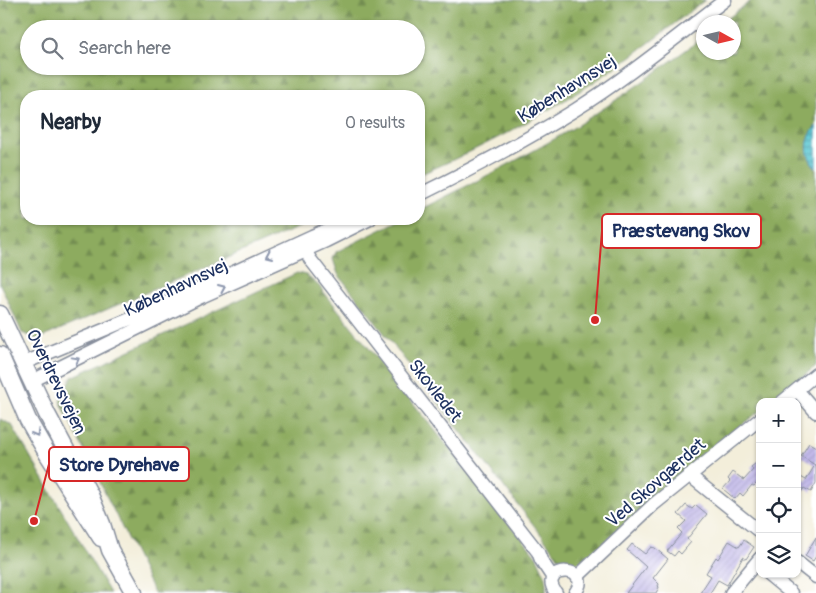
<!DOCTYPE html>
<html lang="en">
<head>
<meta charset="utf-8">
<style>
	:root { --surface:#fff; --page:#f2f2f3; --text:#1f2937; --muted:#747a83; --line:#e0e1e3 }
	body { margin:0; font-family:Pangolin,sans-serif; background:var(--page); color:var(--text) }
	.controls { position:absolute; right:15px; bottom:15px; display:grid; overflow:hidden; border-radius:10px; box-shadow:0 1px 4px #0004 }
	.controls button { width:45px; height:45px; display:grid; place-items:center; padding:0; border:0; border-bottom:1px solid var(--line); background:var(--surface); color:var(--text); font:25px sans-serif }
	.compass { position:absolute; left:696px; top:15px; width:45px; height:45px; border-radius:50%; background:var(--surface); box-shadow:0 1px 4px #0004; rotate:98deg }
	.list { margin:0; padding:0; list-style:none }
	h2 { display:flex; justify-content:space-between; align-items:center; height:65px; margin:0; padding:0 20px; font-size:21px }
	h2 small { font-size:16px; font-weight:400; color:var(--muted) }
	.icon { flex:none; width:28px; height:28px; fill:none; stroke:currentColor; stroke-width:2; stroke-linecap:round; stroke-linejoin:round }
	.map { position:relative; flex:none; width:816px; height:593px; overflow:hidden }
	.search { position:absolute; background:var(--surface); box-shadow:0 1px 4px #0004; left:20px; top:20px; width:405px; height:55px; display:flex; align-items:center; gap:12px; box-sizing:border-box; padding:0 18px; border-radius:28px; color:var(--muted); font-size:19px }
	.panel { position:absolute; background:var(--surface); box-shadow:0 1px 4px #0004; left:20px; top:90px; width:405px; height:135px; border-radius:20px }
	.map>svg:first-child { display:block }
	.forest { fill:url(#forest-firs); stroke:#546d5e; fill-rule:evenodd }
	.water { fill:url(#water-rules); stroke:#3a7a98 }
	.building { fill:url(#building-hatch) }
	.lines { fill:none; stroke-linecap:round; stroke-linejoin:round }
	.minor-casing { stroke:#878e9c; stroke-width:15 }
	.major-casing { stroke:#878e9c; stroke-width:19 }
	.minor { stroke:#fff; stroke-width:12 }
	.major { stroke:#fff; stroke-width:16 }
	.oneway { stroke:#8d97ae }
	.labels { text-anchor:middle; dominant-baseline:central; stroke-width:4; stroke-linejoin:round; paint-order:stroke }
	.street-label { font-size:18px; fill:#1b2f5e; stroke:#fff }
	.leader { fill:none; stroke:#d62828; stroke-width:2 }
	.callout-dot { fill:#d62828; stroke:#fff; stroke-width:2 }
	.callout { fill:#fff; stroke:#d62828; stroke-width:2 }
	.callout-label { font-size:19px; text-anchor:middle; font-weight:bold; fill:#1b2f5e }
</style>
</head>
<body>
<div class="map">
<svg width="816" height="593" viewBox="0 0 816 593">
	<defs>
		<pattern id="forest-firs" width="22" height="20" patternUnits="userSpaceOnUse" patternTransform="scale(1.25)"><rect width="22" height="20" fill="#8dab5e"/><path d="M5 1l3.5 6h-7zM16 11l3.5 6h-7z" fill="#728c51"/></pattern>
		<pattern id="water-rules" width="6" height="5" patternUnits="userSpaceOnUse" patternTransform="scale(1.25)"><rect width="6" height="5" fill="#59c6d1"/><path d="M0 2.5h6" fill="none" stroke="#49a1ad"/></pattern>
		<pattern id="building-hatch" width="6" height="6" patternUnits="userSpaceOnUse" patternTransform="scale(1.25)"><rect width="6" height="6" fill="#c2b9e9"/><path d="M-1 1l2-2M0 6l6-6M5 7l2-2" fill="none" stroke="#a69fca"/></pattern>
	</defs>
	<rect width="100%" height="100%" fill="#fff"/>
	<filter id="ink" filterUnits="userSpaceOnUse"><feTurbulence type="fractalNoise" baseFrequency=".02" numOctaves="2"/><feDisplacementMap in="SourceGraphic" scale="10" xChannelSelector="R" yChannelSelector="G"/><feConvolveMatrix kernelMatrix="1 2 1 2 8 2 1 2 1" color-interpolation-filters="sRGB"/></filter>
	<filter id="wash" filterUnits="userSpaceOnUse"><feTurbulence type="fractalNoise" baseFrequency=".0096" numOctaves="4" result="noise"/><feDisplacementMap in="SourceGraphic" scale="20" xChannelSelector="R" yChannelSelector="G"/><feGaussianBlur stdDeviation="1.12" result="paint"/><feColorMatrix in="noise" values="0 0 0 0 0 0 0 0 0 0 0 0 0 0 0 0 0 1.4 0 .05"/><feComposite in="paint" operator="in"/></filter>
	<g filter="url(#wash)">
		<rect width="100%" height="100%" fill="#f3eeda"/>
		<path class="forest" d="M0,0H705C657,37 608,76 555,106C511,132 466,155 419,175V96H26V219H318L38,339L22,333L0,284ZM29,29H416V66H29Z
			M752,0H816V126C805,139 804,155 816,168V366L771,402H760V411L683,471L586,560L573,564L561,562L557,555L338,274L333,259L336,252L402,219H419V210C471,184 523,158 573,128C618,100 661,69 703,37L704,52H734V22H723Z
			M297,273L306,275L319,286L537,557L546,577V593H154L60,401L72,377Z
			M0,419L12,425L110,593H0Z"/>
		<path class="water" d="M816,126V168C804,155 805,139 816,126Z"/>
		<g id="blocks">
			<path class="building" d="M809,443L816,447V483L811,492L804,488L797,498V475L806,480L815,465L801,456Z
				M760,460V480L754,486L752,485L743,496L740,493L735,499L723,489L730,481L728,479L733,472L744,480L753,470L751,467Z
				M686,505L692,509L696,505L707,514L687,539L691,542L681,554L678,551L674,556L667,551L682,533L678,529L686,521L678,514Z
				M816,537V556L813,561L805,556Z
				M744,540L754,547L746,559L743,557L727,585L718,580L710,593H700L711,576L706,573L716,557L718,559L729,541L739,547Z
				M632,544L645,554L651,547L655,548L668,559L653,578L659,584L658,586L659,587L656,593H626L646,567L627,550Z"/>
		</g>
	</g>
	<g filter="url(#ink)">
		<use href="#blocks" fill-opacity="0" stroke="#878e9c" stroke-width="1"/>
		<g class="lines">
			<g class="minor-casing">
				<path id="minor" d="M419,195C472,169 525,141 575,110C628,77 676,37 725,0
					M301,241L310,259L538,552L541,560L553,578
					M24,363L147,312L312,236L340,224L356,220
					M32,381L201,297L326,241L370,219
					M797,390L816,412
					M782,402L816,374
					M689,475L760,532
					M797,562L816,577
					M768,574L791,593
					M577,577L653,505L760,419
					M556,593C535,564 596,565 575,593
					M731,593L760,558"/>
			</g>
			<g class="major-casing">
				<path id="major" d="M0,314L47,414L90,495L102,524L110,550L134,593
					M0,355L28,420L48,455L101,538"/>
			</g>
			<use href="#minor" class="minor"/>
			<use href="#major" class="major"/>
		</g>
		<defs><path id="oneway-chevron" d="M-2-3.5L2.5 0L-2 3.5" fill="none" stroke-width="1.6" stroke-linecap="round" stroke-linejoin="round" transform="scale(1.25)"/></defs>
		<g class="oneway">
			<use href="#oneway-chevron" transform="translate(269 255) rotate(156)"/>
			<use href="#oneway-chevron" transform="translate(222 288) rotate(-24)"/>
			<use href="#oneway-chevron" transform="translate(76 360) rotate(-29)"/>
			<use href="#oneway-chevron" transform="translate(36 433) rotate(60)"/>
		</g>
	</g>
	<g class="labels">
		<g class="street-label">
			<text transform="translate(567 89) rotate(-32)">Københavnsvej</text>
			<text transform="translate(176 288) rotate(-25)">Københavnsvej</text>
			<text transform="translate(56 382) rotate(64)">Overdrevsvejen</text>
			<text transform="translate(435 391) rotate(52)">Skovledet</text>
			<text transform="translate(656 483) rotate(-41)">Ved Skovgærdet</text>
		</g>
	</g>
	<path class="leader" d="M595 320L602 231M34 521L49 464"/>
	<g class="callout-dot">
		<circle cx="595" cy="320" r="5"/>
		<circle cx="34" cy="521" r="5"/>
	</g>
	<g class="callout">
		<rect x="602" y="214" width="159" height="34" rx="5"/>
		<rect x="49" y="447" width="140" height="34" rx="5"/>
	</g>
	<g class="callout-label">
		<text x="681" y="237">Præstevang Skov</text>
		<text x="119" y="471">Store Dyrehave</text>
	</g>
</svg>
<div class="controls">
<button>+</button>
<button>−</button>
<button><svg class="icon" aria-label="locate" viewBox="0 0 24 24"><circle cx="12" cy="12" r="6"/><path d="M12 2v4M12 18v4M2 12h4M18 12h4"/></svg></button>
<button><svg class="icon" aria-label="layers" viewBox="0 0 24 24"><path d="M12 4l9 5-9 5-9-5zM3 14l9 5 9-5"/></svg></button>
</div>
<svg class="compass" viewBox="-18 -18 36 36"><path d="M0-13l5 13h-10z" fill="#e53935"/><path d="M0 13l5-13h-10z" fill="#747a83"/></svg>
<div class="search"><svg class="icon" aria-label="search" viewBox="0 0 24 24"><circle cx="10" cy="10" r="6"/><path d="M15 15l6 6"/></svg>Search here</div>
<section class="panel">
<h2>Nearby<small>0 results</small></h2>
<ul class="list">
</ul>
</section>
</div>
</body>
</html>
